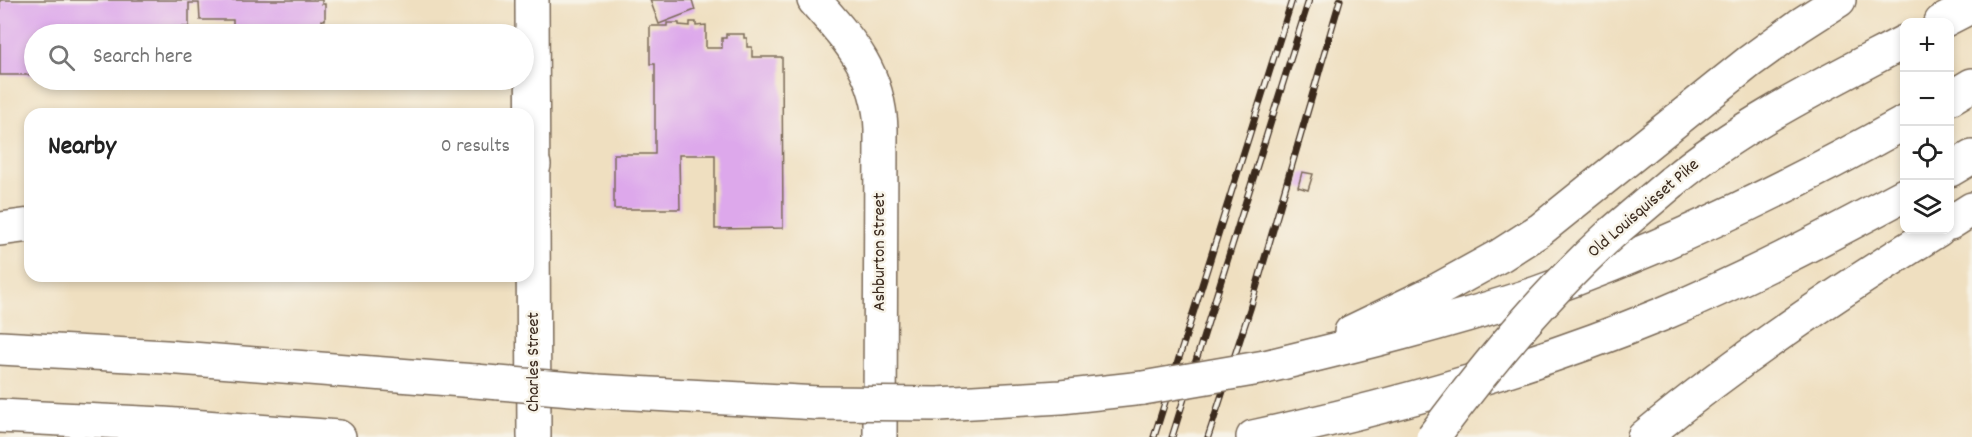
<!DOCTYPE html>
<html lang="en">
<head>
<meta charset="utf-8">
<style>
	:root { --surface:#fff; --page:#f6f6f6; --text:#222; --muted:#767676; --line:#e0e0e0 }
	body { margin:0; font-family:Dekko,sans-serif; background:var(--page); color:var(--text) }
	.controls { position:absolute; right:18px; top:18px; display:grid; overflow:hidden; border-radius:12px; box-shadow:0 3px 9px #0003 }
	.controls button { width:54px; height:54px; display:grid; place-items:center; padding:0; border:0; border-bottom:2px solid var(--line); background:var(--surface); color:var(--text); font:30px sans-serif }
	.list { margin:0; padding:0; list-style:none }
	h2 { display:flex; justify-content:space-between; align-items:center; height:78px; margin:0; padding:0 24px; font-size:26px }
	h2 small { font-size:20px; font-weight:400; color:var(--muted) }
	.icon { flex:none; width:33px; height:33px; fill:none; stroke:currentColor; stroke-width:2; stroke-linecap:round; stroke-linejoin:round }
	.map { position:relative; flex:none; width:1972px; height:437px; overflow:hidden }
	.search { position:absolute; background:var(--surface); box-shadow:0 3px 9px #0003; left:24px; top:24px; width:510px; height:66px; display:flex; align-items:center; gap:15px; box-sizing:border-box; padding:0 21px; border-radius:33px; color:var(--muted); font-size:22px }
	.panel { position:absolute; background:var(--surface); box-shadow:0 3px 9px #0003; left:24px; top:108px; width:510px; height:174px; border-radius:18px }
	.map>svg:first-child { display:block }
	.building { fill:#dda8eb }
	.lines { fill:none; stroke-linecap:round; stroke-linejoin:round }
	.major-casing { stroke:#7a6957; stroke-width:36 }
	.highway-casing { stroke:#7a6957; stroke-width:36 }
	.major { stroke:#fff; stroke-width:33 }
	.highway { stroke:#fff; stroke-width:33 }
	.rail-casing { stroke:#3b2a1e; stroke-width:7 }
	.rail { stroke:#f7f3e8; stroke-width:4.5; stroke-dasharray:14; stroke-linecap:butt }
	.highway-bridge-casing { stroke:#7a6957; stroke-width:36; stroke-linecap:butt }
	.highway-bridge { stroke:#fff; stroke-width:33 }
	.labels { text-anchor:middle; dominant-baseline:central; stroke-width:5; stroke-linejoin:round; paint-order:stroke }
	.street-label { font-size:18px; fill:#3b2a1e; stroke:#f7f3e8 }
</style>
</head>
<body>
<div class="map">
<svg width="1972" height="437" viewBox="0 0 1972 437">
	<rect width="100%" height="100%" fill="#f7f3e8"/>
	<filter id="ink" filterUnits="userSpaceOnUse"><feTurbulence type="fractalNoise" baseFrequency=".0167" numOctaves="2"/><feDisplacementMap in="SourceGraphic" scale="12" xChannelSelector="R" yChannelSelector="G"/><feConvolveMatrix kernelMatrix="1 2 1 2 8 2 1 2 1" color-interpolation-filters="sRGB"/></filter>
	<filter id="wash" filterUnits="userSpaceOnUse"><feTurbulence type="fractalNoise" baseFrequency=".008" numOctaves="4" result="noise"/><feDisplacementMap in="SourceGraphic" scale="24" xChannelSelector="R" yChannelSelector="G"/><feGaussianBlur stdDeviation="1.35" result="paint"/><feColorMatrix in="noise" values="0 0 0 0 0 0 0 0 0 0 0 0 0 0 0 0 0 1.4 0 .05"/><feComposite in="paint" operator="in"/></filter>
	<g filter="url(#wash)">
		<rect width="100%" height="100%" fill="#efdfc0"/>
		<g id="blocks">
			<path class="building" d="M0,0H322V4H325V20H322V34H240V29H233V20H200L199,3H189V27H164V34H34V75H0Z
				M650,0H692L695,10L659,24Z
				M690,22H696V26L706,25V48H722V38H726V34H744V38H747V47H752V57H782L783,228L715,229V155H679L680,209H614V154H655V64H650V26H667V23H679V25L690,26Z
				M1302,172L1313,174L1308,190L1298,187Z"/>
		</g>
	</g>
	<g filter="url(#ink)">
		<use href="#blocks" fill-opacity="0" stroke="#7a6957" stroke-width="1.5"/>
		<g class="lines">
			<g class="major-casing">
				<path id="major" d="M532,0L534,437
					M814,0C850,41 879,72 881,129L880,437"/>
			</g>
			<g class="highway-casing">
				<path id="highway" d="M1941,22L1972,6
					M1950,98L1972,85
					M1950,170L1972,157
					M528,172L534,165
					M1672,182C1742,124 1824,84 1904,42
					M1950,223L1972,209
					M0,229L30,225
					M1351,332L1434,292L1501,255L1540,230L1749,62L1800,25L1839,0
					M0,348L166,357L475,381
					M1265,367C1356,345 1447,323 1537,293C1665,248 1786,189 1904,123
					M596,391L818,403
					M938,404L1061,397L1143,388
					M0,416L163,424L339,437
					M1253,437C1392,407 1528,369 1660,315C1744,280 1824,238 1904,195
					M1644,437C1737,360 1836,293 1938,230"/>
			</g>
			<use href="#major" class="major"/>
			<use href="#highway" class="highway"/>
			<g class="rail-casing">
				<path id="rail" d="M1154,437L1292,0
					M1172,437L1309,0
					M1208,437L1250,309L1340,0"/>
			</g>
			<use href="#rail" class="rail"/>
			<g class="highway-bridge-casing">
				<path id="highway-bridge" d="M475,381L596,391
					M1143,388L1265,367
					M818,403L938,404
					M1433,437C1487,364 1545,294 1612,233C1632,216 1652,199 1672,182"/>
			</g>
			<use href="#highway-bridge" class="highway-bridge"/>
		</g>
	</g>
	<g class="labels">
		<g class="street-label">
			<text transform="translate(1644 209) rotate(-41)">Old Louisquisset Pike</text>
			<text transform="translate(880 252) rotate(-90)">Ashburton Street</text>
			<text transform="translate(534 362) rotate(-90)">Charles Street</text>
		</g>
	</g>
</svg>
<div class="controls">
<button>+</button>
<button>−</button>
<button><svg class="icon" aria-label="locate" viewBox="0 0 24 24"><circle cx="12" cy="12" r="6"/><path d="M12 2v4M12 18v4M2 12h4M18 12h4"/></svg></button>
<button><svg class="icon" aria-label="layers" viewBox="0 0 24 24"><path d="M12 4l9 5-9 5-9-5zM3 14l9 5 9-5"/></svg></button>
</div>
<div class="search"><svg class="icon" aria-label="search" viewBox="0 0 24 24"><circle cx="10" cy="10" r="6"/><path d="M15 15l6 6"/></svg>Search here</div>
<section class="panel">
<h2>Nearby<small>0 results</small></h2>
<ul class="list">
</ul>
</section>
</div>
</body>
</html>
